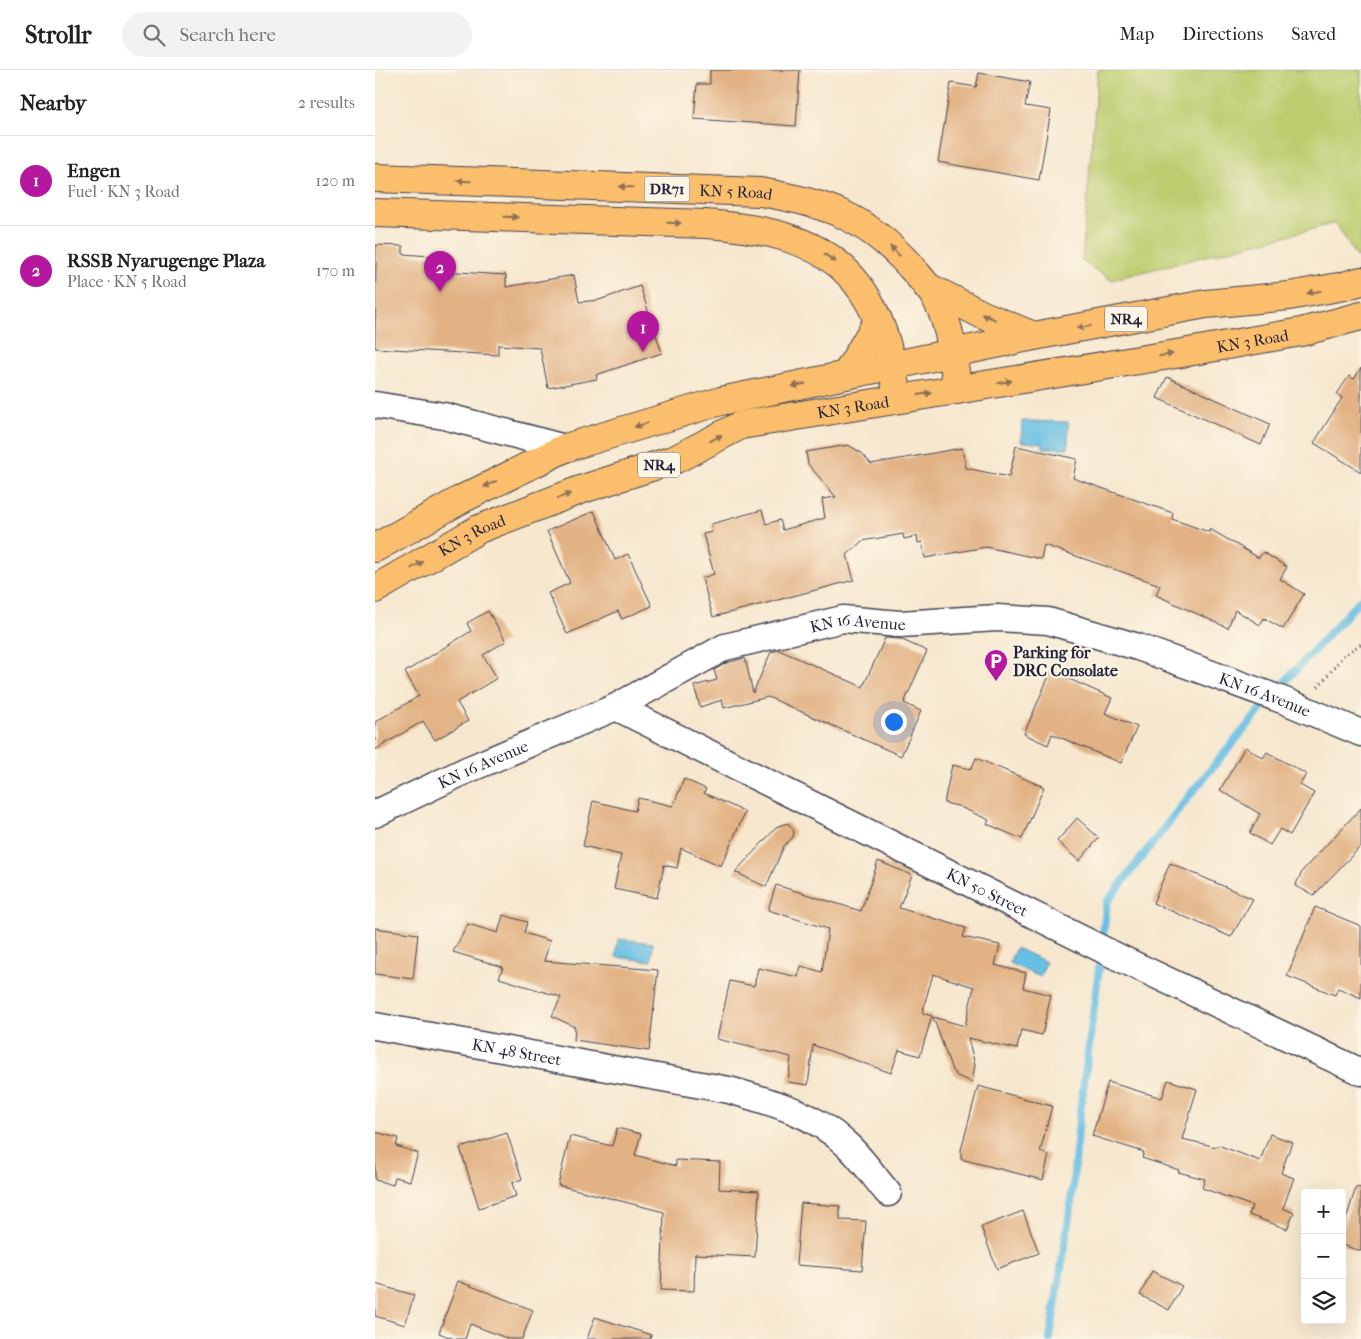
<!DOCTYPE html>
<html lang="en">
<head>
<meta charset="utf-8">
<style>
	:root { --surface:#fff; --page:#f2f2f2; --text:#202124; --muted:#757577; --line:#e0e0e0; --accent:#b5179e }
	body { margin:0; font-family:"IM FELL French Canon",serif; background:var(--page); color:var(--text) }
	.controls { position:absolute; right:15px; bottom:15px; display:grid; overflow:hidden; border-radius:5px; box-shadow:0 5px 20px #0002 }
	.controls button { width:45px; height:45px; display:grid; place-items:center; padding:0; border:0; border-bottom:1px solid var(--line); background:var(--surface); color:var(--text); font:25px sans-serif }
	.you { position:absolute; left:518px; top:651px; width:18px; height:18px; margin:-12px; border:4px solid #fff; border-radius:50%; background:#1a73e8; box-shadow:0 0 0 8px #1a73e833 }
	.badge { display:grid; place-items:center; width:32px; height:32px; border-radius:50%; background:var(--accent); color:#fff; font-size:16px; font-weight:700 }
	.pin { position:absolute; translate:-50% -41px; filter:drop-shadow(0 1px 2px #0008) }
	.pin::after { content:''; position:absolute; top:26px; width:18px; height:15px; background:inherit; clip-path:polygon(0 0,100% 0,50% 100%) }
	.list { margin:0; padding:0; list-style:none }
	h2 { display:flex; justify-content:space-between; align-items:center; height:65px; margin:0; padding:0 20px; font-size:21px }
	h2 small { font-size:16px; font-weight:400; color:var(--muted) }
	.list li { display:grid; grid-template-columns:32px 1fr auto; gap:15px; align-items:center; box-sizing:border-box; height:90px; padding:0 20px; border-top:1px solid var(--line) }
	.list b { display:block; font-size:19px; white-space:nowrap }
	.list p { margin:0; font-size:16px; white-space:nowrap; color:var(--muted) }
	.list em { font-size:16px; font-style:normal; color:var(--muted) }
	.icon { flex:none; width:28px; height:28px; fill:none; stroke:currentColor; stroke-width:2; stroke-linecap:round; stroke-linejoin:round }
	.map { position:relative; flex:none; width:986px; height:1269px; overflow:hidden }
	header { display:flex; align-items:center; gap:30px; box-sizing:border-box; height:70px; padding:0 25px; background:var(--surface); border-bottom:1px solid var(--line) }
	header strong { font-size:24px }
	nav { display:flex; gap:28px; margin-inline-start:auto; font-size:18px }
	.search { width:350px; height:45px; background:var(--page); display:flex; align-items:center; gap:12px; box-sizing:border-box; padding:0 18px; border-radius:28px; color:var(--muted); font-size:19px }
	main { display:flex }
	aside { flex:1; background:var(--surface) }
	.map>svg:first-child { display:block }
	.green { fill:#bccd70; stroke:#6f7856 }
	.water { fill:#66bfe4; stroke:#447090 }
	.lines { fill:none; stroke-linecap:round; stroke-linejoin:round }
	.stream { stroke:#66bfe4; stroke-width:8 }
	.building { fill:#e2b284 }
	.minor-casing { stroke:#424051; stroke-width:29 }
	.major-casing { stroke:#424051; stroke-width:30 }
	.highway-casing { stroke:#424051; stroke-width:30 }
	.path { stroke:#424051; stroke-width:3; stroke-dasharray:1 4; stroke-linecap:butt }
	.minor { stroke:#fff; stroke-width:26 }
	.major { stroke:#fabe6d; stroke-width:28 }
	.highway { stroke:#fabe6d; stroke-width:28 }
	.oneway { fill:#8e7054 }
	.labels { text-anchor:middle; dominant-baseline:central; stroke-width:4.5; stroke-linejoin:round; paint-order:stroke }
	.shield { fill:#fcf5e5; stroke:#63616e; stroke-width:1 }
	.shield-label { font-size:15px; font-weight:bold; fill:#22223b }
	.street-label { font-size:16px; fill:#22223b; stroke:#fcf5e5 }
	.poi-label { font-size:16px; font-weight:bold; fill:#22223b; stroke:#fcf5e5; text-anchor:start }
</style>
</head>
<body>
<header>
<strong>Strollr</strong>
<div class="search"><svg class="icon" aria-label="search" viewBox="0 0 24 24"><circle cx="10" cy="10" r="6"/><path d="M15 15l6 6"/></svg>Search here</div>
<nav><a>Map</a><a>Directions</a><a>Saved</a></nav>
</header>
<main>
<aside>
<h2>Nearby<small>2 results</small></h2>
<ul class="list">
<li><span class="badge">1</span><div><b>Engen</b><p>Fuel · KN 3 Road</p></div><em>120 m</em></li>
<li><span class="badge">2</span><div><b>RSSB Nyarugenge Plaza</b><p>Place · KN 5 Road</p></div><em>170 m</em></li>
</ul>
</aside>
<div class="map">
<svg width="986" height="1269" viewBox="0 0 986 1269">
	<rect width="100%" height="100%" fill="#fcf5e5"/>
	<filter id="ink" filterUnits="userSpaceOnUse"><feTurbulence type="fractalNoise" baseFrequency=".02" numOctaves="2"/><feDisplacementMap in="SourceGraphic" scale="10" xChannelSelector="R" yChannelSelector="G"/><feConvolveMatrix kernelMatrix="1 2 1 2 8 2 1 2 1" color-interpolation-filters="sRGB"/></filter>
	<filter id="wash" filterUnits="userSpaceOnUse"><feTurbulence type="fractalNoise" baseFrequency=".0096" numOctaves="4" result="noise"/><feDisplacementMap in="SourceGraphic" scale="20" xChannelSelector="R" yChannelSelector="G"/><feGaussianBlur stdDeviation="1.12" result="paint"/><feColorMatrix in="noise" values="0 0 0 0 0 0 0 0 0 0 0 0 0 0 0 0 0 1.4 0 .05"/><feComposite in="paint" operator="in"/></filter>
	<g filter="url(#wash)">
		<rect width="100%" height="100%" fill="#f6e7ce"/>
		<path class="green" d="M723,0H986V186L981,187L961,153L736,210L707,191Z"/>
		<path class="water" d="M647,351L693,352V378H668V373L646,372Z
			M243,869L278,873L276,891L241,887Z
			M641,878L671,892L665,907L634,893Z"/>
		<g class="lines">
			<path class="stream" d="M727,873L732,832L818,721L897,626L986,529
				M675,1269L696,1134L704,1050L726,884"/>
		</g>
		<g id="blocks">
			<path class="building" d="M335,0H425L421,56L319,49L322,14H335Z
				M604,3L655,12L650,36L676,40L664,110L563,92L576,13L601,17Z
				M1,175L28,176V184L68,187L67,201L131,205V217L199,205L204,232L224,230L265,216L287,283L221,305L222,309L173,318L165,278L123,275V285L0,278Z
				M986,298V402L939,373L967,328L962,324L974,306L979,309Z
				M792,307L895,354L886,375L782,328Z
				M473,375L487,383L496,394L587,378L591,398L634,407L641,376L702,389L698,408L798,443L797,449L834,462L835,459L884,488L888,482L912,497L905,509L929,524L908,559L889,548L885,555L860,540L853,558L781,525L785,515L669,475L666,489L611,477L550,488L547,472L543,473L542,466L529,469L528,464L487,471L472,485L479,510L338,547L327,508L339,504L328,464L337,462L336,454L387,440L391,454L405,450L408,460L450,448L447,429L461,427L433,394L431,382Z
				M219,441L240,490L253,484L277,536L247,549L243,541L192,564L173,523L195,513L172,461Z
				M113,541L131,571L108,585L122,608L82,632L93,651L60,670L48,651L0,680V652L44,626L30,602L96,561L92,553Z
				M510,568L525,569L552,581L529,633L546,641L526,686L393,627L349,638L347,630L325,637L319,616L342,610L339,600L351,593L370,588L378,623L396,582L404,580L488,617Z
				M676,601L737,628L730,643L762,657L746,693L677,664L673,675L649,664Z
				M870,677L888,688L892,682L931,704L925,715L939,723L915,765L905,759L895,775L875,763L885,744L845,720Z
				M601,688L669,717L647,769L612,754L614,750L583,736L569,733L577,695L596,699Z
				M309,709L331,719L329,723L370,742L346,796L306,778L302,798L289,795L282,828L239,819L246,785L208,776L218,731L260,741L263,728L298,736Z
				M986,738V776L939,825L920,816L928,800Z
				M702,748L724,768L704,791L682,771Z
				M413,753L419,761L418,767L409,776L391,817L360,802L403,756Z
				M503,791L537,805L524,838L591,858L588,867L625,875L620,895L651,903L648,918L676,925L667,965L646,960L642,979L593,968L600,995L597,1012L582,1006L577,1000L558,947L590,956L599,917L558,904L547,943L557,946L545,986L524,980L516,1003L438,975L433,1015L413,1012L416,987L342,969L355,911L379,916L383,898L423,907L426,896L447,902L453,859L393,840L401,815L486,841Z
				M795,793L878,829L856,867L778,833Z
				M940,837L986,856V928L963,918L960,925L912,906Z
				M128,845L152,852L149,863L175,871L169,891L283,900L274,981L199,970L200,957L177,946L186,927L124,908L128,897L78,882L93,854L123,863Z
				M0,858L43,864L38,909L0,904Z
				M793,1010L822,1019L807,1069L842,1077L843,1075L885,1091L895,1064L917,1072L906,1103L919,1108L908,1138L919,1143L912,1159L874,1145L877,1136L827,1118L830,1109L803,1102L804,1100L767,1088L769,1082L717,1066L733,1012L787,1028Z
				M603,1016L677,1036L665,1082L674,1085L668,1110L586,1089V1080Z
				M242,1058L266,1064L260,1085L301,1096V1090L345,1092L344,1119L384,1121L380,1187L320,1184L319,1221L286,1220L289,1142L183,1115L195,1066L237,1076Z
				M0,1062L23,1068L21,1076L43,1083L35,1111L20,1107L18,1115L0,1110Z
				M132,1063L147,1109L137,1113L141,1126L104,1138L85,1078Z
				M981,1117L986,1118V1181L967,1175V1163Z
				M426,1133L465,1136V1150L491,1151L487,1200L421,1195Z
				M648,1141L664,1183L622,1199L606,1157Z
				M777,1201L807,1216L794,1240L765,1225Z
				M83,1211L158,1240L147,1269H134L95,1254L90,1269H79L64,1263Z
				M0,1214L39,1225L30,1255L0,1246Z
				M220,1247L276,1265L275,1269H212Z"/>
		</g>
	</g>
	<g filter="url(#ink)">
		<use href="#blocks" fill-opacity="0" stroke="#424051" stroke-width="1"/>
		<g class="lines">
			<g class="minor-casing">
				<g id="minor">
					<path d="M0,335L69,346L190,378"/>
					<path id="s1" d="M241,637L747,889L986,1002"/>
					<path id="s2" d="M0,744L92,700L241,637L350,577L468,549L525,554L622,548L673,551L763,577L910,631L986,663"/>
					<path id="s3" d="M0,956L354,1020C397,1032 438,1043 471,1074C487,1088 499,1107 513,1123"/>
				</g>
			</g>
			<g class="major-casing">
				<g id="major">
					<path id="s4" d="M0,108L385,122C451,133 490,146 536,197C545,208 555,218 562,230C576,257 579,290 582,320"/>
					<path d="M0,143L331,154C456,163 504,202 523,328"/>
				</g>
			</g>
			<g class="highway-casing">
				<g id="highway">
					<path d="M553,217L608,245L659,266"/>
					<path d="M471,305L503,251"/>
					<path d="M0,478L87,429L190,378L346,331L659,266L831,234L914,226L969,216L986,211"/>
					<path id="s5" d="M0,519L104,459L205,420L301,389L366,355L813,282L926,262L986,246"/>
				</g>
			</g>
			<path class="path" d="M943,617L969,585L986,574"/>
			<use href="#minor" class="minor"/>
			<use href="#major" class="major"/>
			<use href="#highway" class="highway"/>
		</g>
		<defs><path id="oneway-solid" d="M-6-.8H1V-3.2L6.5 0L1 3.2V.8H-6Z" transform="scale(1.25)"/></defs>
		<g class="oneway">
			<use href="#oneway-solid" transform="translate(89 111) rotate(-178)"/>
			<use href="#oneway-solid" transform="translate(251 117) rotate(-178)"/>
			<use href="#oneway-solid" transform="translate(136 147) rotate(2)"/>
			<use href="#oneway-solid" transform="translate(299 153) rotate(2)"/>
			<use href="#oneway-solid" transform="translate(520 181) rotate(-134)"/>
			<use href="#oneway-solid" transform="translate(455 188) rotate(33)"/>
			<use href="#oneway-solid" transform="translate(939 222) rotate(170)"/>
			<use href="#oneway-solid" transform="translate(614 247) rotate(-157)"/>
			<use href="#oneway-solid" transform="translate(709 257) rotate(170)"/>
			<use href="#oneway-solid" transform="translate(791 285) rotate(-9)"/>
			<use href="#oneway-solid" transform="translate(630 312) rotate(-9)"/>
			<use href="#oneway-solid" transform="translate(424 315) rotate(168)"/>
			<use href="#oneway-solid" transform="translate(550 324) rotate(-8)"/>
			<use href="#oneway-solid" transform="translate(266 355) rotate(163)"/>
			<use href="#oneway-solid" transform="translate(341 368) rotate(-28)"/>
			<use href="#oneway-solid" transform="translate(115 414) rotate(154)"/>
			<use href="#oneway-solid" transform="translate(189 426) rotate(-21)"/>
			<use href="#oneway-solid" transform="translate(42 495) rotate(-30)"/>
		</g>
	</g>
	<defs>
		<g id="parking-pin" transform="scale(1.25)"><path d="M0 17L-7.5 6A9.5 9.5 0 1 1 7.5 6Z" fill="#b5179e" stroke="#fcf5e5"/><path d="M-3.5-5.5H1a3.5 3.5 0 0 1 0 7H-1V5.5H-3.5ZM-1-3.4V-.6H.8a1.4 1.4 0 0 0 0-2.8Z" fill="#fff"/></g>
	</defs>
	<g fill-rule="evenodd">
		<use href="#parking-pin" x="621" y="591"/>
	</g>
	<g class="labels">
		<g class="shield">
			<rect x="269.5" y="106.5" width="45" height="25" rx="4"/>
			<rect x="730" y="236.5" width="42" height="25" rx="4"/>
			<rect x="263" y="382.5" width="42" height="25" rx="4"/>
		</g>
		<g class="shield-label">
			<text x="292" y="119">DR71</text>
			<text x="751" y="249">NR4</text>
			<text x="284" y="395">NR4</text>
		</g>
		<g class="street-label">
			<text stroke="none"><textPath href="#s4" startOffset="361">KN 5 Road</textPath></text>
			<text stroke="none"><textPath href="#s5" startOffset="921">KN 3 Road</textPath></text>
			<text stroke="none"><textPath href="#s5" startOffset="516">KN 3 Road</textPath></text>
			<text stroke="none"><textPath href="#s5" startOffset="111">KN 3 Road</textPath></text>
			<text stroke="none"><textPath href="#s2" startOffset="524">KN 16 Avenue</textPath></text>
			<text stroke="none"><textPath href="#s2" startOffset="944">KN 16 Avenue</textPath></text>
			<text stroke="none"><textPath href="#s2" startOffset="119">KN 16 Avenue</textPath></text>
			<text stroke="none"><textPath href="#s1" startOffset="415">KN 50 Street</textPath></text>
			<text stroke="none"><textPath href="#s3" startOffset="144">KN 48 Street</textPath></text>
		</g>
		<g class="poi-label">
			<text x="638" y="582">Parking for<tspan x="638" dy="18">DRC Consolate</tspan></text>
		</g>
	</g>
</svg>
<div class="controls">
<button>+</button>
<button>−</button>
<button><svg class="icon" aria-label="layers" viewBox="0 0 24 24"><path d="M12 4l9 5-9 5-9-5zM3 14l9 5 9-5"/></svg></button>
</div>
<div class="you"></div>
<div class="pin badge" style="left:268px;top:282px">1</div>
<div class="pin badge" style="left:65px;top:222px">2</div>
</div>
</main>
</body>
</html>
